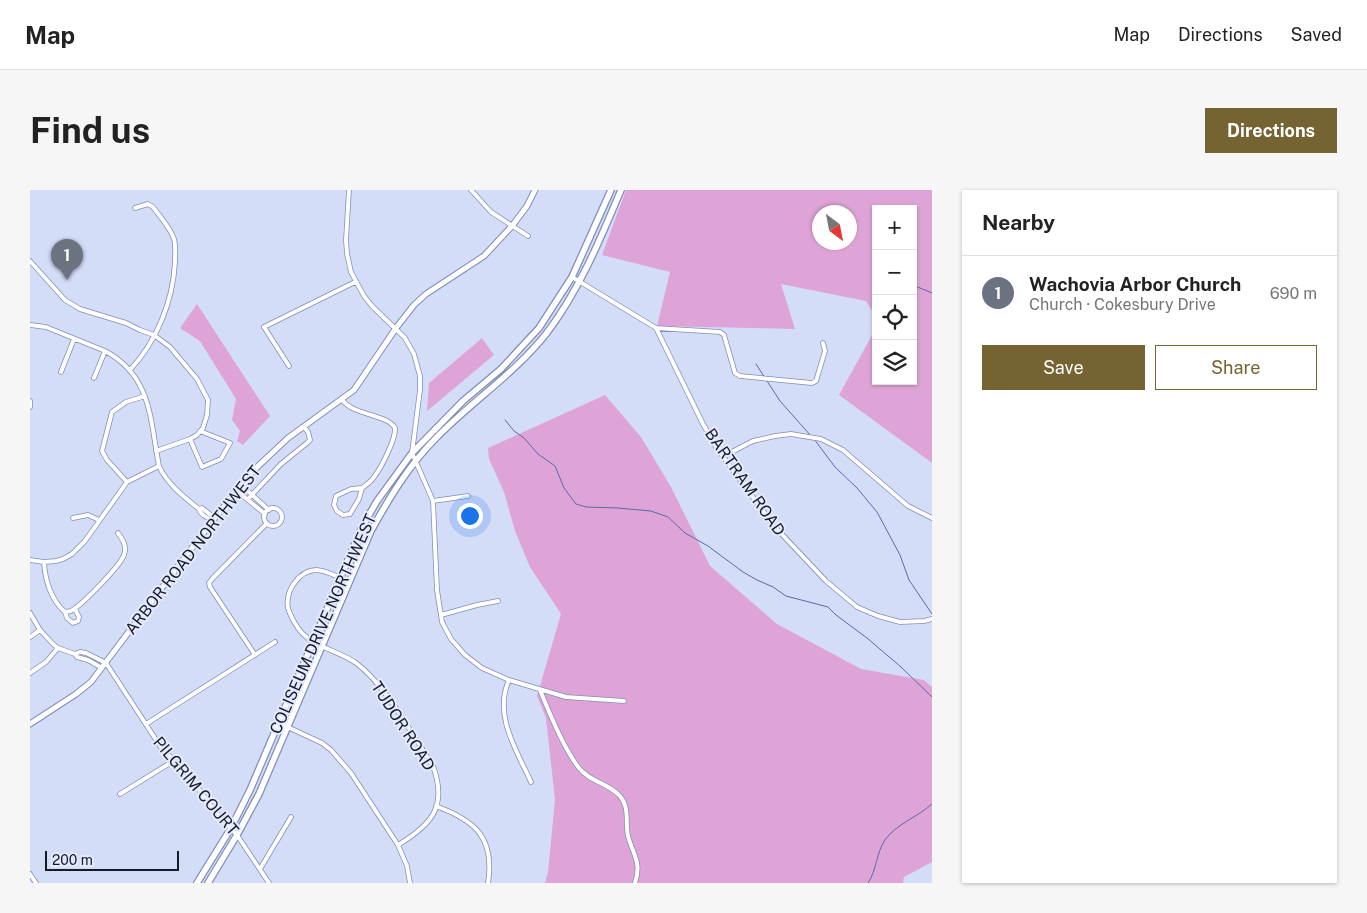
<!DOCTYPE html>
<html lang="en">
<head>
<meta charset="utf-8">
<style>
	:root { --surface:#fff; --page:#f6f6f6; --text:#222; --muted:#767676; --line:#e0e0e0; --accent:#756432 }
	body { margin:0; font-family:"Public Sans",sans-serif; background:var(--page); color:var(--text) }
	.controls { position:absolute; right:15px; top:15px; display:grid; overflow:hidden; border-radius:0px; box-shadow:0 1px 4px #0004 }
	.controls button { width:45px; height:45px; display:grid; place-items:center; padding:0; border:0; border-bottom:1px solid var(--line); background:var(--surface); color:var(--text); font:25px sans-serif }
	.compass { position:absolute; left:782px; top:15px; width:45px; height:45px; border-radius:50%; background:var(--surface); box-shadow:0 1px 4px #0004; rotate:148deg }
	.scale { position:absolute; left:15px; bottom:12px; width:134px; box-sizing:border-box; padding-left:5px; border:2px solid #151a2a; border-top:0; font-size:14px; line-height:18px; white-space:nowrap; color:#151a2a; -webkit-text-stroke:4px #e4eafc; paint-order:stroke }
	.you { position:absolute; left:439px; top:325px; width:18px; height:18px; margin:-12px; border:4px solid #fff; border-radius:50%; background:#1a73e8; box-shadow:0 0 0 8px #1a73e833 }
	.badge { display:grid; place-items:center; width:32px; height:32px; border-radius:50%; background:var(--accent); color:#fff; font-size:16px; font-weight:700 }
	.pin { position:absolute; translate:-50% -41px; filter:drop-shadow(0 1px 2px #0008) }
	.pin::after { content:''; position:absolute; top:26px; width:18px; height:15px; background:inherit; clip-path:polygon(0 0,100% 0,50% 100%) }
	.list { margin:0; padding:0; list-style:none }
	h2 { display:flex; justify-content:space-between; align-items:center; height:65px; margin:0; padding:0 20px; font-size:21px }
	h2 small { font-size:16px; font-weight:400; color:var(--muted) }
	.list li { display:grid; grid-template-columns:32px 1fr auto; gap:15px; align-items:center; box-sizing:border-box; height:75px; padding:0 20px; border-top:1px solid var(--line) }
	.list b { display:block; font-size:19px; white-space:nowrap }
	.list p { margin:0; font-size:16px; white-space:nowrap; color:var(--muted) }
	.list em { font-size:16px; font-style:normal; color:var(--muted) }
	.actions { display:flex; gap:10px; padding:15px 20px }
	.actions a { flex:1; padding:11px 0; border:1px solid var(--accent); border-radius:0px; text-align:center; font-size:18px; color:var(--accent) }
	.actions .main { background:var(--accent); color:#fff }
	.icon { flex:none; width:28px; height:28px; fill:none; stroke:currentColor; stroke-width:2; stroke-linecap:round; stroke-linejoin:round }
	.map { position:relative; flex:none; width:902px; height:693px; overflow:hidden; border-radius:0px }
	header { display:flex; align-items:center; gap:30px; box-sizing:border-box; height:70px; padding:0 25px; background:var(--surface); border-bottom:1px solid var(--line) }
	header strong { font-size:24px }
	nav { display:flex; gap:28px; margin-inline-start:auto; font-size:18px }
	.intro { display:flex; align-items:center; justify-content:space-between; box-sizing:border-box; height:120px; padding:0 30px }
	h1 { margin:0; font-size:35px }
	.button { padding:12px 22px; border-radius:0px; background:var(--accent); color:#fff; font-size:18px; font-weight:700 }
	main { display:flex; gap:30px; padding:0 30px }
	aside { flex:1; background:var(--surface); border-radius:0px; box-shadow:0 1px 4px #0004 }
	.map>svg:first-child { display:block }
	.green { fill:#dfa4d7; fill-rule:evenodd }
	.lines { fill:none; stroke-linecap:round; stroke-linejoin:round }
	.stream { stroke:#5a6aa9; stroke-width:1 }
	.street-casing { stroke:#808db7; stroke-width:5.5 }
	.secondary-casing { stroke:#808db7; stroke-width:7 }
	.primary-casing { stroke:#808db7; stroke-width:8 }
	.street { stroke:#fff; stroke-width:4 }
	.secondary { stroke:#fff; stroke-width:5 }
	.primary { stroke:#fff; stroke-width:5.5 }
	.labels { text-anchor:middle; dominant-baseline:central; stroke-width:4; stroke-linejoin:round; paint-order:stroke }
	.street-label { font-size:16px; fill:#151a2a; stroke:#e4eafc }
</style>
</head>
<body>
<header>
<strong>Map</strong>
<nav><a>Map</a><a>Directions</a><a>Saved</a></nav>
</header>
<div class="intro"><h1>Find us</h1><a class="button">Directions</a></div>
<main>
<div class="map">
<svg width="902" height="693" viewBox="0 0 902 693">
	<rect width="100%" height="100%" fill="#d4ddf8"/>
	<path class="green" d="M596,0H902V273L809,205L846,138V191H883V19H846V127L836,111L751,94L765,139L627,136L640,82L572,65ZM789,22H819V52H789Z
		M167,114L240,226L213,255L207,251L210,241L202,230L206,209L170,151L150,138Z
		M452,148L464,165L397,221L399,193Z
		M575,205L611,247L641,297L680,376L747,434L831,479L894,490L902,497V672L874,687L873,693H515L518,682L525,610L516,528L507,506L531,424L500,377L485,341L474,302L459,269L458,258Z"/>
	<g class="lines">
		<path class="stream" d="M883,95L902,103
			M726,174L750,211L781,246
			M475,230L484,241L494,248L508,264L525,276L534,298L546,314L556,317L588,318L621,321L638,327L655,343L678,356L713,382L727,390L743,397L756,406L798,417L806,425L837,448L871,477L902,507
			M784,249L805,277L827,298L847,322L870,365L879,390L902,424
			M838,693C847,680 846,663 855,650C866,634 888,627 902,614"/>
		<g class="street-casing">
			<path id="street" d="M319,0L316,50L317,64L321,82L334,106L342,116L375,148L384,164L390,186V200L382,263L403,311L407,400L412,432L421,449L435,465L452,478L479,490L536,507L594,511
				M441,0L461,22L498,46
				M0,71L35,110L50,119L96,133L110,140L124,145L140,157L167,189L178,210L177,225L173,238L167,245L160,249L126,261
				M542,87L626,138L673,234L686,257L744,336L796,391L827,417L848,426L870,432L894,431L902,429
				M0,135L16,137L75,161C122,186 120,230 129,276C137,294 154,307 169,319C170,324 178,329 183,330
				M626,138L690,142L694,145L705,183L710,186L782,193L786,191L795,161L793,153
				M259,176L234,137L325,92
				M100,180C127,151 143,111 145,72C145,64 146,56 144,49C140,37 130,27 123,17L118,14L105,18
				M31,182L44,149
				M64,188L75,161
				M312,210C325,226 357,224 365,238C366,249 351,278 344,287C341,292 336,295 332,298
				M0,211V217
				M160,249L172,277L191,269L200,253L170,241
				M694,266L723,251L745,246L761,244L791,249L813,260L878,316L902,328
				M97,292L77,270L72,261L82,222L96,212L115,206
				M211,295L239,320
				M332,298L329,309L320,324L313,325L307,321L304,315L306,306L321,299Z
				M206,300L235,324
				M218,309L251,274L277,253L280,250L278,242L274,237
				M403,311L438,306
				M234 327a9 9 0 1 1 18 0a9 9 0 1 1-18 0Z
				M169,319L172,318L182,326L183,330
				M43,328L58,325L69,330
				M0,370L14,372L26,371L33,369L42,364L55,351L97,292L129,276
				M14,372C15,390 21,410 35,422L41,421C52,415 90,376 94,365C97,356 93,350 88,343
				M319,392C309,387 298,381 287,380C269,380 255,401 258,418C260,425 264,432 268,438C281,457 308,460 326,473C355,494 383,546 403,576C418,617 401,635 368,655
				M35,422L37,428L43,433L48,431L49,427L45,419
				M0,423L10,440L22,453L28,458L45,464L47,467L58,470L72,478
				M411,425L447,415L468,411
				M0,447L10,440
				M45,464L50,462L56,463L76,473L132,559L156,582L183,619L207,645L239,693
				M225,465L180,397L179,393L183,388L237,333
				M0,483L16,472L28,458
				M479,490C463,525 487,561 501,592
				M510,500C520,524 533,557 549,578C560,592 578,593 590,606C600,618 595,631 598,646C603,665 612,672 605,693
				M249,533L292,553L301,560L321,583L368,655L377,676L380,693
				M116,534L245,452
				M90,604L145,570
				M406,616C446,631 465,648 458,693
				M230,679L261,627
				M0,684L6,693"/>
		</g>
		<g class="secondary-casing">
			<path id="secondary" d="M0,534L46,504L61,492L183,330L223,281L258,248L324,200L366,138L384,115L396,104L454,66L482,36L497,16L505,0"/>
		</g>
		<g class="primary-casing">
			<path id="primary" d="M167,693L201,638L220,600L332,337L347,311L382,263L433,211L471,179L509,138L542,87L581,0
				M178,693L207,645L229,604L341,341C359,308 379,275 406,248C441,212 484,184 516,144C549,101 570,50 591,0"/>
		</g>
		<use href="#street" class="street"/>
		<use href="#secondary" class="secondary"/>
		<use href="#primary" class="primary"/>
	</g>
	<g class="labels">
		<g class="street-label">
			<text transform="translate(715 292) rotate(55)">BARTRAM ROAD</text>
			<text transform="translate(163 360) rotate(-52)">ARBOR ROAD NORTHWEST</text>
			<text transform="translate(293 434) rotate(-66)">COLISEUM DRIVE NORTHWEST</text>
			<text transform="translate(373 536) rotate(57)">TUDOR ROAD</text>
			<text transform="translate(166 596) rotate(50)">PILGRIM COURT</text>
		</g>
	</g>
</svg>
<div class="controls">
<button>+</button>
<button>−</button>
<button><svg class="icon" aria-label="locate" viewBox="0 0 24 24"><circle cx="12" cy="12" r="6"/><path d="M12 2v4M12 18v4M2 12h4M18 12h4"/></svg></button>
<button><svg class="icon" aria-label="layers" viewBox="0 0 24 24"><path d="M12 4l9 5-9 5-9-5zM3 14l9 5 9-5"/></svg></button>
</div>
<svg class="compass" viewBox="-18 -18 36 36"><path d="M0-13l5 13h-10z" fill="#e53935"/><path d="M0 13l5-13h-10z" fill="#767676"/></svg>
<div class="scale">200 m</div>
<div class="you"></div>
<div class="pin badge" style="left:37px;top:90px;background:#6b7280">1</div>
</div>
<aside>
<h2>Nearby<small></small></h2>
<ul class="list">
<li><span class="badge" style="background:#6b7280">1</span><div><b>Wachovia Arbor Church</b><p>Church · Cokesbury Drive</p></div><em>690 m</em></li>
</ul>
<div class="actions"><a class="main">Save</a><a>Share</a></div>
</aside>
</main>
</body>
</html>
